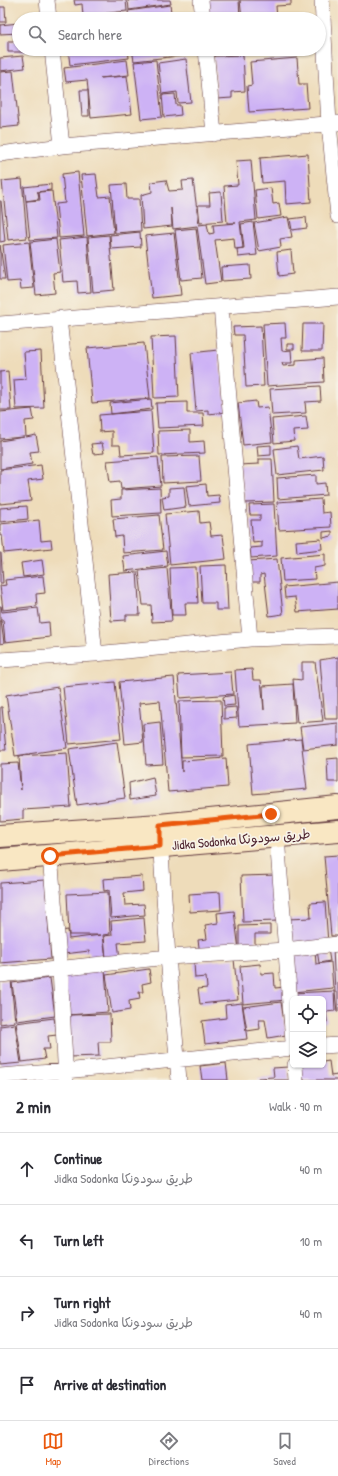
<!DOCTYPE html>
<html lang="en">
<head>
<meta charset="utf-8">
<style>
	:root { --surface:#fff; --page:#f2f2f3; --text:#2b2b33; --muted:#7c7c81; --line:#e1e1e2; --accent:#ea580c }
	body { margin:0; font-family:"Patrick Hand","Playpen Sans Arabic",sans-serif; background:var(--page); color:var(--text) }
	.controls { position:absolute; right:12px; bottom:12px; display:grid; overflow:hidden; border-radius:6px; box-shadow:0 1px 3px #0004 }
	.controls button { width:36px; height:36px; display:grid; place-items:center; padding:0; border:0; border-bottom:1px solid var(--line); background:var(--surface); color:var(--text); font:20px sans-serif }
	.stop { position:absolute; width:12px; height:12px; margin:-9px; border:3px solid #ea580c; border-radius:50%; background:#fff }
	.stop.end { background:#ea580c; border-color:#fff; box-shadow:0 1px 4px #0008 }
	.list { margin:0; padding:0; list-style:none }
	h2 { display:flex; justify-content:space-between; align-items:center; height:52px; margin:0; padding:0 16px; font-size:17px }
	h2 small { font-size:13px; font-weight:400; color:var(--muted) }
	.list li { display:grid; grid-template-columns:26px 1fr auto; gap:12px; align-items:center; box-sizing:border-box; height:72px; padding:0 16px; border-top:1px solid var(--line) }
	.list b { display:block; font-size:15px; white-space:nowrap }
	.list p { margin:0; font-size:13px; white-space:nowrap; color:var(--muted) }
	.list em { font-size:13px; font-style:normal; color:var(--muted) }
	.icon { flex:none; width:22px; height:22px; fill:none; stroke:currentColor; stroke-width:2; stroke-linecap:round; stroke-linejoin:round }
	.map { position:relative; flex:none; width:338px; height:1080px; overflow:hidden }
	.search { position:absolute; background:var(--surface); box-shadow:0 1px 3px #0004; left:12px; right:12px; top:12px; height:44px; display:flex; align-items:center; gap:10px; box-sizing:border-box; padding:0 14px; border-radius:22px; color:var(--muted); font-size:15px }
	.sheet { height:340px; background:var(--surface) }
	nav { display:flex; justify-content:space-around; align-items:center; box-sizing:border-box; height:56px; border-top:1px solid var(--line); background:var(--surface); font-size:11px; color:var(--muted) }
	nav a { display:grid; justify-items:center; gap:2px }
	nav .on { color:var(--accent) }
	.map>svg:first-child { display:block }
	.building { fill:#cdb2f5 }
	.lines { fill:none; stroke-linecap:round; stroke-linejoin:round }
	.minor-casing { stroke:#633b40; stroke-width:16 }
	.secondary-casing { stroke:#633b40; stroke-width:24 }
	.minor { stroke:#fff; stroke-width:15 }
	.secondary { stroke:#f9e7c3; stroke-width:22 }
	.route { stroke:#ea580c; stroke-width:5 }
	.labels { text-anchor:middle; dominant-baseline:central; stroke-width:3.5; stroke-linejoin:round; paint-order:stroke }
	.street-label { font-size:13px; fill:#4a1f2b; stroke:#f7f3e8 }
</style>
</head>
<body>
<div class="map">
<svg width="338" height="1080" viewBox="0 0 338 1080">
	<rect width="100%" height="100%" fill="#f7f3e8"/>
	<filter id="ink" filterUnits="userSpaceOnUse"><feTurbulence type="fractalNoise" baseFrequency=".025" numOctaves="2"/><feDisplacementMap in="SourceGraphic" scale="8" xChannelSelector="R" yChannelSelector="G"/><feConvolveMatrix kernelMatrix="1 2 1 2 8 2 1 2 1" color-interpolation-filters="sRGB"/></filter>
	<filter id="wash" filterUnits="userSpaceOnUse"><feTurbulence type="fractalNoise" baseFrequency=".012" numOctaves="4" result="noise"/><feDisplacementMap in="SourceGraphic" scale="16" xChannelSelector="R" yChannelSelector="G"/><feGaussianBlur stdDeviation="0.9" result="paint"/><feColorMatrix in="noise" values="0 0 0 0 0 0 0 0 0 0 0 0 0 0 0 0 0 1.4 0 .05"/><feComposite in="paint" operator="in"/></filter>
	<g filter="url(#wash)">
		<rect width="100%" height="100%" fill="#eedcba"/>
		<g id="blocks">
			<path class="building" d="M74,0H126L127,11L83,16L82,4L75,5Z
				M128,0H170L171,4L129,10Z
				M206,0H239L240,19H207Z
				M240,0H291V5L276,6L277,19H242Z
				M170,5L172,19H129L128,11Z
				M0,7H5L6,22H0Z
				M125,14L126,19H81L80,18Z
				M19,23V33L0,34V25Z
				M8,41H19V49H26V52H8Z
				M68,49H128L129,58L70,65Z
				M132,49H187L188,55L134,61Z
				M210,49H241V53L210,54Z
				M244,49H286V50L245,54Z
				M243,55L245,91L232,92V98L217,99L214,56Z
				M23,56L25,68L0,71V58Z
				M297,58L299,84H306L308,108L249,112L247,86L252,85L250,62Z
				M186,59L191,102L178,103L177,92L162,94L158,63Z
				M127,60L129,75L100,78L127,76L132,114L91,118L87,80L66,82L64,68Z
				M156,60L162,117L141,119L134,62Z
				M13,71L19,126L0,128V72Z
				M80,90H88L89,116H82Z
				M175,94L176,105H180L181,115L164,117L162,95Z
				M308,154L311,202L286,204L285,181L262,183L260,158Z
				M251,160L256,220L240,222L243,248L235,249L234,238L215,240L221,282L205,284L197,226L173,229L171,208L172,226L143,229L141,195L152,192L151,182L166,180L169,191L183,190L182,181L193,180L199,225L207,224L209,234L214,233L213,225L236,223H227L224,186L238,185L236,161Z
				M78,172L84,236L59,238L56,204L65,203L62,174Z
				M96,174L99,197L110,196L114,233L87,236L81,175Z
				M22,179L27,238L8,240L2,181Z
				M51,184V190L37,192H38L39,199L26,201L24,187Z
				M126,184L127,199H139L141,231L115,233L111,185Z
				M271,188L273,204L279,203L281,216L258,219L255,190Z
				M52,191L57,238L30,240L26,201L40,200L39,192Z
				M221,192L223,221L200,223L198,205H210L209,193Z
				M0,201H1L5,241L0,242Z
				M288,217L292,237L280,239L281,247L259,251L254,223Z
				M306,217L307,228L292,230L290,219Z
				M253,222L257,255L238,257L237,249L244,248L241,224Z
				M196,228L202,278L181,280L175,230Z
				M140,232L141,247L111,249L110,235Z
				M174,233L181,295L152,298L145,236Z
				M109,235L114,290L93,292L88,237Z
				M87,237L91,292L78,293L77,281L63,282L59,240Z
				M56,239L60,272L53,273L55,293L36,295L30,242Z
				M29,242L34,288L21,289L20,281L7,282L3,245Z
				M0,245L5,279H0Z
				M291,250L293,274L279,276L277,252Z
				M250,265L251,279L222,281L221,267Z
				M285,323L286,338H281L282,351L291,350L292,363H282L283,366L296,365V360L323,358L324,382L267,386L263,324Z
				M303,324H323L322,351H302Z
				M261,326L264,386L246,387L243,335H234L233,327Z
				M176,336L179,397L154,398L151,337Z
				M144,343L150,398L92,403L87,348Z
				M287,344H294V349H287Z
				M218,350L227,412L208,414V410L196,411L191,353Z
				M41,351L44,408L16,409L14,380L26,379L24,352Z
				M8,371L11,410H0V372Z
				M320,386L321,401L305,402L306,413L272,415L270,389Z
				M151,399L152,409L111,414L110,403Z
				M256,401L257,408L268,407L272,442L243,445L238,403Z
				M187,402V413H203L204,426L158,428L156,403Z
				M32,409L34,420L25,421L26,437L36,435L39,451L30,452L32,464L0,469V441L24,437L0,439V412Z
				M151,411L154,453L121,455L120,445H112V431L100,432L99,415Z
				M306,416L308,430L293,431L294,441L274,443L272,419Z
				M190,430V442L204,441L205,453L159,455L158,431Z
				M102,443L104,453L93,454L91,444Z
				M271,445V455L258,456L257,446Z
				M297,446L299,459L323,456L324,470L277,475L274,449Z
				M199,456L201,481L163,483L162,457Z
				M158,457L161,486L121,489L120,481L110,482L107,461Z
				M259,459H272L274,502L245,503L239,465L259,464Z
				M41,465L43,479L28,481L31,501L0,504V470Z
				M316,475V484L325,483L326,495L278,499L277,478Z
				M206,484L207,496L219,495L220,503L189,506L186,486Z
				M184,487L186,507L164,510L162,497L169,496V488Z
				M160,488L161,513L112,516L111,500L121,499V490Z
				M321,499L322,513L330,512L331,527L279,530L277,502Z
				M274,504L277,556L251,558L250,548L262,547V542L253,543L251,520H260V515H250L249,505Z
				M27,506L28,519L0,522V508Z
				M199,511L200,523L209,522L211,536L223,535L226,559L170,565L165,514Z
				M159,515L163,550L123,553L122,536L115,537L113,519Z
				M39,520L41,541L51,540L52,548L4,553L2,535L0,536V524Z
				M332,531V536L323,538V532Z
				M321,539L322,549L297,552L296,541Z
				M166,551L168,566L125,571L123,556Z
				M0,553H1L3,583H0Z
				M325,554V566L314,568L315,579L283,581L281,558Z
				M277,559L283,614L269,616L264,574L260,575V582H251L248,561Z
				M42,560L44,574L23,577L21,563Z
				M226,565L228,610H216V603H202L200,566Z
				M196,567L198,603H185L186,615H172L170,568Z
				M167,568L172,621L152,622L151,605H143L139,571Z
				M137,572L140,615H126V620L111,621L108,574Z
				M43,576L45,593L36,594L37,606L3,610L0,586L6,585L5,580Z
				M338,582V609L297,612L295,597L285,598L284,587Z
				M0,606H1L2,612L38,608L40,623L49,622L50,637L5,642L3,620H0Z
				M0,621H1L4,643L0,644Z
				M338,657V719H325L320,660Z
				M302,662H315L323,721L297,723L293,679L302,680Z
				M252,669L253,680H261L264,710L263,686L293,684L295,723L239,726L235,670Z
				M231,672L233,694L180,698L178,675Z
				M174,677L182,772V761L226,758L228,787L168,792L160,701L139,703L143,742L125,744L119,682Z
				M115,682L121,739L69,744L63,687Z
				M58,687L67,748L15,756L6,695Z
				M234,695L235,705L224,706L223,697Z
				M221,700L223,756L181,757L179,701Z
				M0,707H2L6,750H0Z
				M236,707L237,718L224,719V708Z
				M160,722L163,764L146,765L143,724Z
				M338,723V745L303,749L300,727Z
				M301,739L307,789L253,794L249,744Z
				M117,742L125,798L77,805L69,749Z
				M67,753L71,807L23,810V819L0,821V764L18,763L21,790L19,756Z
				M338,758V782H328L327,759Z
				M153,777L156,796L130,800L129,783Z
				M338,855V936H331L324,856Z
				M277,875L279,921L243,922L241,876Z
				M142,876L143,891L124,893L125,905L144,904L145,915L111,918L109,890L104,891L103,879Z
				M45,880L51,959L0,963V883Z
				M108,892L110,934L103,935L106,959L90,960L89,951L64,954L61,931L68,930L69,939L101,935H69L67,894Z
				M220,892L221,910L190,912L189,894Z
				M325,902L328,943L289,946L287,919L311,918L310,903Z
				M234,911L239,950L200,954L198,940L207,939L205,925L218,923L217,913Z
				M144,918L146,941L118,943L120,958L106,959L104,936L112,935L111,921Z
				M270,925V934H255V946L239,947V926Z
				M333,948H338V1012H337L335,992Z
				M328,949L330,961L319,963L317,950Z
				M315,950L316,964L331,962L333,988L293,992L290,952Z
				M234,959L238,1000L200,1004L198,989L207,988L206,977L195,978L194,963Z
				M260,964L261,974L274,973L275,988L285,987L286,1000L243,1004L240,966Z
				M105,969L108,1012L68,1015L65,971Z
				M149,969L151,982L142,984L143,992H139L140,999L129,1001L130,1010L112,1013L106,975Z
				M50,978L55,1016L17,1021L12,983Z
				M11,980L15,1022L0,1024V981Z
				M334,991L335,1011L326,1012L327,1022L323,1023V999H295L294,993Z
				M281,1002L286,1035L268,1038L265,1020H259L260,1029L247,1031L243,1007Z
				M242,1003L247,1039L205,1044L202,1021L226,1018L225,1005Z
				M110,1014L111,1042H98L99,1056L70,1057L68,1015Z
				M54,1018L57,1035L48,1036L50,1049H43L45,1059L22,1062L16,1023Z
				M15,1024L21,1063L0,1065V1026Z
				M329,1061L331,1076L337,1075L338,1080H301L299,1065H323V1062Z
				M226,1063L228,1080H202L200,1066Z
				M288,1067L289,1080H258V1078L274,1077L273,1068Z"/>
		</g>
	</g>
	<g filter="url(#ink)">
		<use href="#blocks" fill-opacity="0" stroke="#633b40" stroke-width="1"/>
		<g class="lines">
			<g class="minor-casing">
				<path id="minor" d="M47,0L49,19
					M201,0L203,19
					M322,0L329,124L338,216
					M52,49L62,146
					M206,49L214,134
					M0,154L62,146L338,123
					M221,306L250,639
					M59,318L95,654
					M0,324L338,297
					M0,660L95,654L250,639L338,636
					M277,837L293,1042
					M160,838L168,957L179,1080
					M50,856L60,969L66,1080
					M0,975L168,957L285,950L338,944
					M323,1046L338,1045
					M295,1065L296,1080
					M0,1076L65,1071L293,1048"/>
			</g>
			<g class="secondary-casing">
				<path id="secondary" d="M0,836L160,825L338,807
					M0,860L338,831"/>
			</g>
			<use href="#minor" class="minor"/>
			<use href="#secondary" class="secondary"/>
		</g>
	</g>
	<g class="lines" filter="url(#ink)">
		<path class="route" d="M50,856L160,846V825L271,814"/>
	</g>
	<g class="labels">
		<g class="street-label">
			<text transform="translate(241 839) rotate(-5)">Jidka Sodonka طريق سودونكا</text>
		</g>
	</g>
</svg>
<div class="controls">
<button><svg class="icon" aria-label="locate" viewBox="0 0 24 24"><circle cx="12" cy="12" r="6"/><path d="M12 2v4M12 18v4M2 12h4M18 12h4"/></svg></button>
<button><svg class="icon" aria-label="layers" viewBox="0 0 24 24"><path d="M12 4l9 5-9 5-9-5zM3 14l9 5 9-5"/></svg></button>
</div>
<div class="stop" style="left:50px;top:856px"></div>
<div class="stop end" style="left:271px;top:814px"></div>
<div class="search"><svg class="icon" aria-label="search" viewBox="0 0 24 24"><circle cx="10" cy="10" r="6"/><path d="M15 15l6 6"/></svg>Search here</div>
</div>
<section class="sheet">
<h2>2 min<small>Walk · 90 m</small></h2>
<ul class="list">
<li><svg class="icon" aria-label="ahead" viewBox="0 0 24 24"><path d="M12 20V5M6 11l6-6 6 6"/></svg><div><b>Continue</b><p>Jidka Sodonka طريق سودونكا</p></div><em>40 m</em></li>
<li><svg class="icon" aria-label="left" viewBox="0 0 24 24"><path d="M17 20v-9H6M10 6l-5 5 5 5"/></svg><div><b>Turn left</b></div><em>10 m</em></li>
<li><svg class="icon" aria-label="right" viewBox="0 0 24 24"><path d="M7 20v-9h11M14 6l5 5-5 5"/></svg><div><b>Turn right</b><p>Jidka Sodonka طريق سودونكا</p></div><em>40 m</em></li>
<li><svg class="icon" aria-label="arrive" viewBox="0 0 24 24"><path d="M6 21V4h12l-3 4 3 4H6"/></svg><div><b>Arrive at destination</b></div></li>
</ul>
</section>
<nav>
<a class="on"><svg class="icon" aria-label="map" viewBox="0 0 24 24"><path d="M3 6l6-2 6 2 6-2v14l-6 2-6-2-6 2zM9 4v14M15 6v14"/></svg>Map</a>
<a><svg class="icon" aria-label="directions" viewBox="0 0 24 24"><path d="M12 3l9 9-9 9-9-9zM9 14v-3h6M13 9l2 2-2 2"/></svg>Directions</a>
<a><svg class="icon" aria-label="saved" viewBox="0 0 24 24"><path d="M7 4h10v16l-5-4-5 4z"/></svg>Saved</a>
</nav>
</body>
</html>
